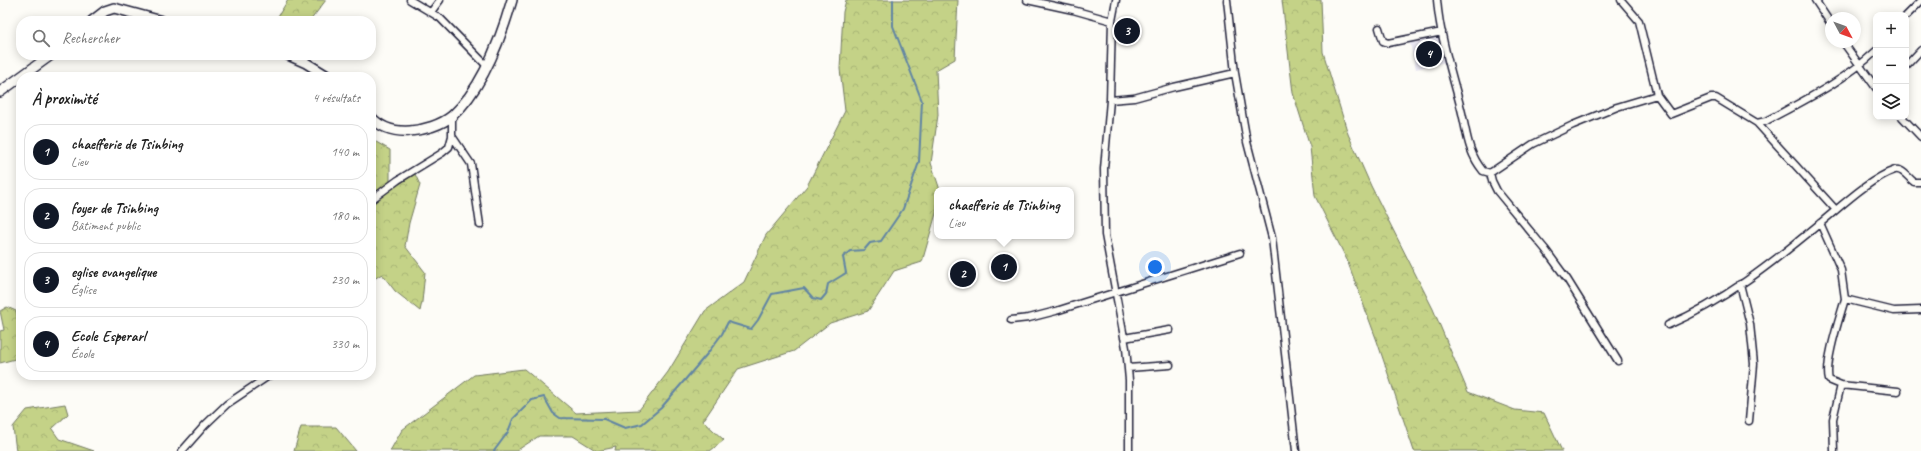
<!DOCTYPE html>
<html lang="fr">
<head>
<meta charset="utf-8">
<style>
	:root { --surface:#fff; --page:#f6f6f6; --text:#222; --muted:#767676; --line:#e0e0e0; --accent:#111827 }
	body { margin:0; font-family:Caveat,sans-serif; background:var(--page); color:var(--text) }
	.controls { position:absolute; right:12px; top:12px; display:grid; overflow:hidden; border-radius:8px; box-shadow:0 2px 10px #0003 }
	.controls button { width:36px; height:36px; display:grid; place-items:center; padding:0; border:0; border-bottom:1px solid var(--line); background:var(--surface); color:var(--text); font:20px sans-serif }
	.compass { position:absolute; left:1825px; top:12px; width:36px; height:36px; border-radius:50%; background:var(--surface); box-shadow:0 2px 10px #0003; rotate:131deg }
	.you { position:absolute; left:1155px; top:267px; width:14px; height:14px; margin:-10px; border:3px solid #fff; border-radius:50%; background:#1a73e8; box-shadow:0 0 0 6px #1a73e833 }
	.badge { display:grid; place-items:center; width:26px; height:26px; border-radius:50%; background:var(--accent); color:#fff; font-size:13px; font-weight:700 }
	.pin { position:absolute; translate:-50% -50%; border:2px solid #fff; box-shadow:0 1px 4px #0006 }
	.popup { position:absolute; left:934px; top:187px; width:140px; height:52px; box-sizing:border-box; display:grid; place-content:center; border-radius:8px; background:var(--surface); filter:drop-shadow(0 1px 3px #0005); font-size:13px; white-space:nowrap; color:var(--muted) }
	.popup b { font-size:15px; color:var(--text) }
	.popup::after { content:''; position:absolute; left:50%; top:100%; margin-left:-8px; border:8px solid transparent; border-top-color:var(--surface) }
	.list { margin:0; padding:0; list-style:none }
	h2 { display:flex; justify-content:space-between; align-items:center; height:52px; margin:0; padding:0 16px; font-size:17px }
	h2 small { font-size:13px; font-weight:400; color:var(--muted) }
	.list li { display:grid; grid-template-columns:26px 1fr auto; gap:12px; align-items:center; box-sizing:border-box; height:56px; margin:0 8px 8px; padding:0 8px; border:1px solid var(--line); border-radius:16px }
	.list b { display:block; font-size:15px; white-space:nowrap }
	.list p { margin:0; font-size:13px; white-space:nowrap; color:var(--muted) }
	.list em { font-size:13px; font-style:normal; color:var(--muted) }
	.icon { flex:none; width:22px; height:22px; fill:none; stroke:currentColor; stroke-width:2; stroke-linecap:round; stroke-linejoin:round }
	.map { position:relative; flex:none; width:1921px; height:451px; overflow:hidden }
	.search { position:absolute; background:var(--surface); box-shadow:0 2px 10px #0003; left:16px; top:16px; width:360px; height:44px; display:flex; align-items:center; gap:10px; box-sizing:border-box; padding:0 14px; border-radius:16px; color:var(--muted); font-size:15px }
	.panel { position:absolute; background:var(--surface); box-shadow:0 2px 10px #0003; left:16px; top:72px; width:360px; height:308px; border-radius:16px }
	.map>svg:first-child { display:block }
	.built { fill:#e9e7f2 }
	.forest { fill:url(#forest-crowns); stroke:#737a61 }
	.lines { fill:none; stroke-linecap:round; stroke-linejoin:round }
	.stream { stroke:#6084a4; stroke-width:2 }
	.street-casing { stroke:#22223b; stroke-width:9 }
	.secondary-casing { stroke:#22223b; stroke-width:12 }
	.street { stroke:#fdfcf7; stroke-width:6 }
	.secondary { stroke:#fdfcf7; stroke-width:9 }
</style>
</head>
<body>
<div class="map">
<svg width="1921" height="451" viewBox="0 0 1921 451">
	<defs>
		<pattern id="forest-crowns" width="20" height="18" patternUnits="userSpaceOnUse"><rect width="20" height="18" fill="#c4d287"/><path d="M2 6a3 3 0 1 1 6 0M12 15a3 3 0 1 1 6 0" fill="none" stroke="#a8b475"/></pattern>
	</defs>
	<rect width="100%" height="100%" fill="#fdfcf7"/>
	<filter id="ink" filterUnits="userSpaceOnUse"><feTurbulence type="fractalNoise" baseFrequency=".025" numOctaves="2"/><feDisplacementMap in="SourceGraphic" scale="8" xChannelSelector="R" yChannelSelector="G"/><feConvolveMatrix kernelMatrix="1 2 1 2 8 2 1 2 1" color-interpolation-filters="sRGB"/></filter>
	<g filter="url(#ink)">
		<path class="built" d="M1440,32L1446,62L1416,69L1409,39Z"/>
		<path class="forest" d="M288,0H326L310,21H275Z
			M846,0H958L955,59L936,70L938,115L931,163L940,190H937V210L922,262L894,271L868,311L830,323L794,351L738,369L703,421L724,440L710,451H615L616,447L597,451L573,436H539L516,451H390L402,430L474,375L524,369L576,413L639,410L668,372L705,311L744,282L766,235L807,186L845,111L840,69L843,12Z
			M1282,0H1321L1323,52L1348,134L1371,186L1433,309L1468,392L1515,410L1544,413L1562,451H1414L1377,341L1347,260L1315,196L1310,147L1293,93Z
			M371,139L390,150V190L415,174L420,185L409,223L405,246L425,272L422,302L420,311L395,291L382,274L371,281Z
			M7,307L16,311L19,329L15,359L0,363V331L4,330L0,311Z
			M65,404L68,414L52,429L59,439L94,451H16L13,427L27,410Z
			M301,427H336L356,451H294Z"/>
		<g class="lines">
			<path class="stream" d="M494,451L508,432L513,419L532,400L544,397L553,413L560,418L604,419L625,428L642,424L661,408L707,354L722,334L728,322L751,329L758,320L772,294L804,288L813,298L821,300L826,294L828,284L846,273L843,257L850,251L864,250L870,243L881,241L903,209L919,162L922,101L893,26V0"/>
			<g class="street-casing">
				<path id="street" d="M410,0L440,18L487,66
					M1027,0L1073,10L1112,21
					M1116,0L1112,21L1110,100L1104,169L1105,235L1126,348L1129,380V451
					M1227,0L1235,73
					M1437,0C1440,36 1451,71 1460,105C1467,130 1466,150 1483,171L1490,173L1533,144L1573,125L1617,107L1657,95
					M1621,0L1639,21L1657,95L1671,114L1711,98H1716L1757,123L1766,121C1805,100 1844,81 1876,51
					M1815,0L1831,24
					M431,12L440,0
					M1906,16L1921,1
					M1379,28L1383,41L1388,43L1442,32
					M1843,42L1876,88
					M1906,66L1921,50
					M1110,100L1134,98L1174,87L1235,73L1247,142L1272,238L1296,451
					M1902,117L1921,137
					M1757,123L1836,210
					M452,136L471,164L480,225
					M1490,173L1492,181L1497,191L1545,249L1567,279L1618,361
					M371,200L398,180L442,153L449,147L452,136V116
					M1820,223L1841,270L1845,299L1894,311L1921,310
					M1740,284L1750,324L1754,364L1749,421
					M1845,299C1840,317 1824,363 1829,380L1841,385L1898,391
					M1011,320L1029,318L1056,311L1240,253
					M1668,325C1723,302 1772,263 1818,225C1838,209 1870,178 1895,170C1903,168 1908,178 1914,182H1921
					M1124,338L1170,330
					M1128,368L1170,365
					M182,451L205,425L227,404L270,375
					M1834,451L1833,419L1841,385"/>
			</g>
			<g class="secondary-casing">
				<path id="secondary" d="M92,21L105,11L114,8L162,21
					M288,55L306,63L329,77
					M0,92L51,55
					M371,117C381,128 395,132 410,131C424,130 441,125 452,116C482,89 501,38 512,0"/>
			</g>
			<use href="#street" class="street"/>
			<use href="#secondary" class="secondary"/>
		</g>
	</g>
</svg>
<div class="controls">
<button>+</button>
<button>−</button>
<button><svg class="icon" aria-label="layers" viewBox="0 0 24 24"><path d="M12 4l9 5-9 5-9-5zM3 14l9 5 9-5"/></svg></button>
</div>
<svg class="compass" viewBox="-18 -18 36 36"><path d="M0-13l5 13h-10z" fill="#e53935"/><path d="M0 13l5-13h-10z" fill="#767676"/></svg>
<div class="you"></div>
<div class="pin badge" style="left:1004px;top:267px">1</div>
<div class="popup"><b>chaefferie de Tsinbing</b>Lieu</div>
<div class="pin badge" style="left:963px;top:274px">2</div>
<div class="pin badge" style="left:1127px;top:31px">3</div>
<div class="pin badge" style="left:1429px;top:54px">4</div>
<div class="search"><svg class="icon" aria-label="search" viewBox="0 0 24 24"><circle cx="10" cy="10" r="6"/><path d="M15 15l6 6"/></svg>Rechercher</div>
<section class="panel">
<h2>À proximité<small>4 résultats</small></h2>
<ul class="list">
<li><span class="badge">1</span><div><b>chaefferie de Tsinbing</b><p>Lieu</p></div><em>140 m</em></li>
<li><span class="badge">2</span><div><b>foyer de Tsinbing</b><p>Bâtiment public</p></div><em>180 m</em></li>
<li><span class="badge">3</span><div><b>eglise evangelique</b><p>Église</p></div><em>230 m</em></li>
<li><span class="badge">4</span><div><b>Ecole Esperarl</b><p>École</p></div><em>330 m</em></li>
</ul>
</section>
</div>
</body>
</html>
